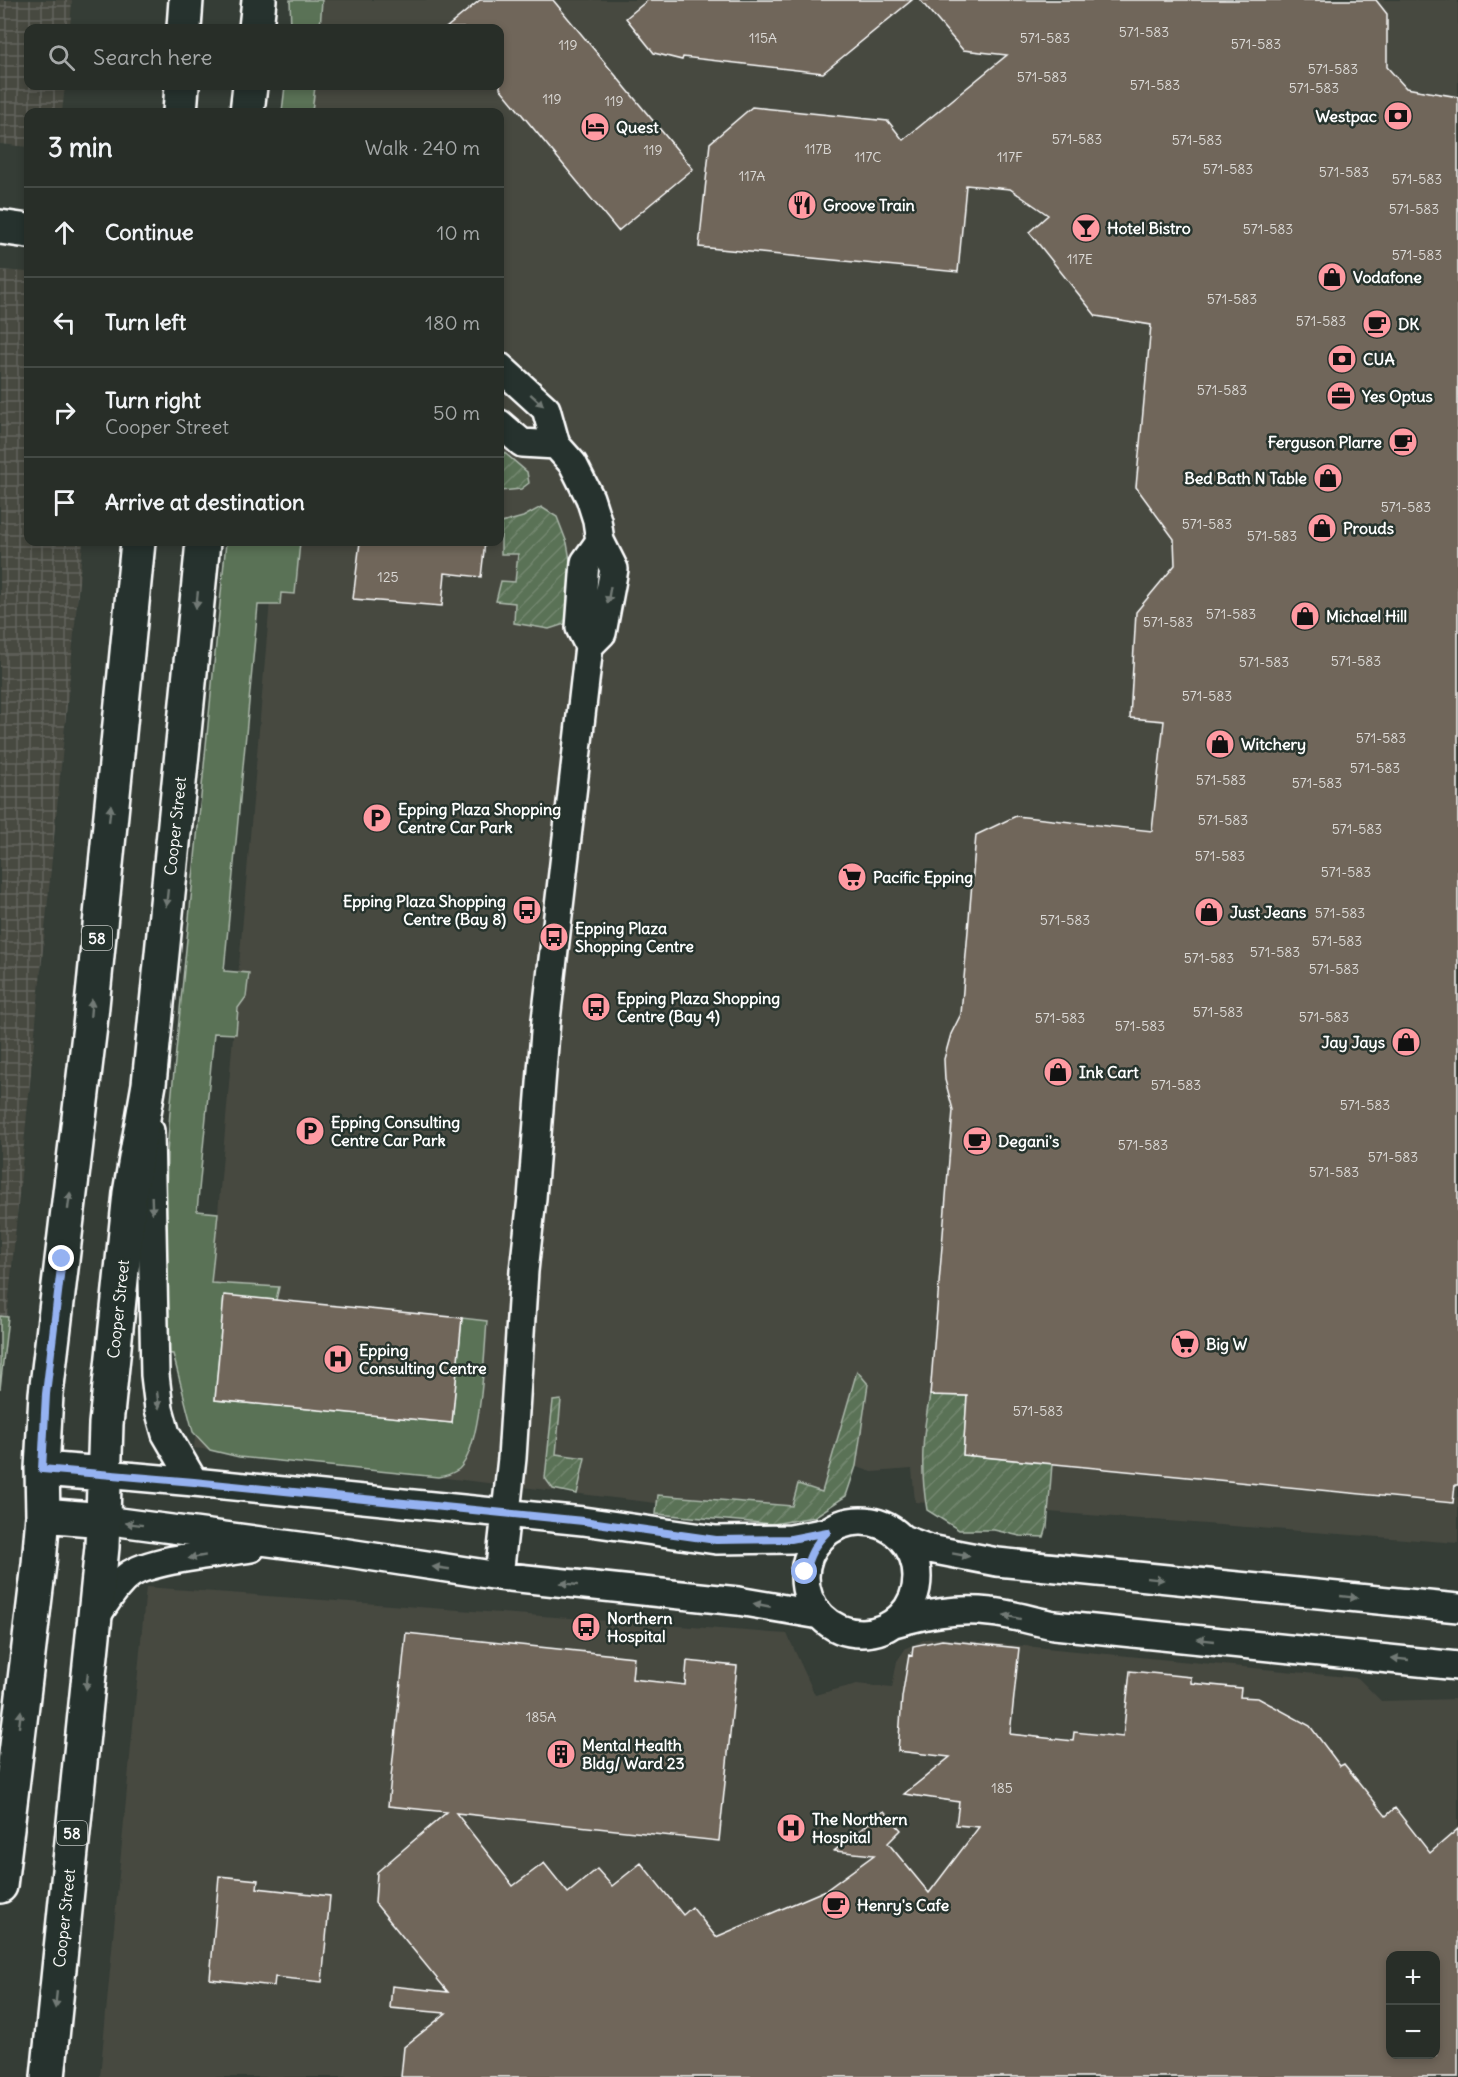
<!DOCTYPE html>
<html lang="en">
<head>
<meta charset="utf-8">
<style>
	:root { --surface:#282e28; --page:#343a34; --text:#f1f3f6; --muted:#a5a8a8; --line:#444a45 }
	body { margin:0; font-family:Delius,sans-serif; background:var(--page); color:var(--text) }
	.controls { position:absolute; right:18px; bottom:18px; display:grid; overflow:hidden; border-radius:12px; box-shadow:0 3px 9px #0003 }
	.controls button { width:54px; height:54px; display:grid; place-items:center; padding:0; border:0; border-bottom:2px solid var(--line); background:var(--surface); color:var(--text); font:30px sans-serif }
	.stop { position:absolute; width:18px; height:18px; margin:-14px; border:4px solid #95b2f1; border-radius:50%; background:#fff }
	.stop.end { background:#95b2f1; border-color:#fff; box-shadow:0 2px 6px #0008 }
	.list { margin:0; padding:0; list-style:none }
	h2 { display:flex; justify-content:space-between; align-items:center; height:78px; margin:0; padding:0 24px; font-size:26px }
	h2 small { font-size:20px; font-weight:400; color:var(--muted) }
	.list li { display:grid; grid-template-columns:39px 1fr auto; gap:18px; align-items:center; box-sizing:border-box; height:90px; padding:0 24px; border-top:2px solid var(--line) }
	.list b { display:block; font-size:22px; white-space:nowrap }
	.list p { margin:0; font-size:20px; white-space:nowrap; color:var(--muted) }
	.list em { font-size:20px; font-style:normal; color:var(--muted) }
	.icon { flex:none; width:33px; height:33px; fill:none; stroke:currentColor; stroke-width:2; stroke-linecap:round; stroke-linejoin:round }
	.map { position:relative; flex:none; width:1458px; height:2077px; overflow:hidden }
	.search { position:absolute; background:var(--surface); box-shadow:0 3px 9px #0003; left:24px; top:24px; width:480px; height:66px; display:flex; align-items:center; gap:15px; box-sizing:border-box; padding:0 21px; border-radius:12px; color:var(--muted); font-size:22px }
	.panel { position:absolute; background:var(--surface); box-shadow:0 3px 9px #0003; left:24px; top:108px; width:480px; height:438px; border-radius:12px }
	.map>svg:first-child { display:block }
	.built { fill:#474941; fill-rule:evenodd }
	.industrial { fill:url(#industrial-grid) }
	.grass { fill:#5a7257; stroke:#acb8ab; stroke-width:1.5 }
	.garden { fill:url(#garden-furrows); stroke:#acb8ab; stroke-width:1.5 }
	.building { fill:#70665a; stroke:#fff; stroke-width:1.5; fill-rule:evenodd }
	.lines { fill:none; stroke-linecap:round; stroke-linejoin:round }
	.street-casing { stroke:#fff; stroke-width:32 }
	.secondary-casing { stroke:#fff; stroke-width:38 }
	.primary-casing { stroke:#fff; stroke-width:38 }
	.street { stroke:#26332d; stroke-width:27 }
	.secondary { stroke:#26332d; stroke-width:33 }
	.primary { stroke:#26332d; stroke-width:33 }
	.oneway { fill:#727a76 }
	.route { stroke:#95b2f1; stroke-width:8 }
	.labels { text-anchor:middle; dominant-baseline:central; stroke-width:5; stroke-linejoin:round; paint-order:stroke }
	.number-label { font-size:14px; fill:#dbd9d6 }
	.shield { fill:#26332d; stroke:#bec2c0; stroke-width:1.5 }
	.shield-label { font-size:15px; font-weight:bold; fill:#fff }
	.poi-label { font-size:16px; font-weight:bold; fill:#fff; stroke:#26332d; text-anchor:start }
	.street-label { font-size:16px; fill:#fff; stroke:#26332d }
</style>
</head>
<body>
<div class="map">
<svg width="1458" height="2077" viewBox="0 0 1458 2077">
	<defs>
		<pattern id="industrial-grid" width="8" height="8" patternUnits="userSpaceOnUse" patternTransform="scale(1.5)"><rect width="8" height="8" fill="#474941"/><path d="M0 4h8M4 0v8" fill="none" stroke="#63645e"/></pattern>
		<pattern id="garden-furrows" width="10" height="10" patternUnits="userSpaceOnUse" patternTransform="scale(1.5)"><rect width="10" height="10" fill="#5a7257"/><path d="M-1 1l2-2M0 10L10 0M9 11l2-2" fill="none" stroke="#738770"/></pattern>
	</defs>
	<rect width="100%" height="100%" fill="#353d36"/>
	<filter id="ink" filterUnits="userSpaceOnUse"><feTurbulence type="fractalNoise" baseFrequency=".0167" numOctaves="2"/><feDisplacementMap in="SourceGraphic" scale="12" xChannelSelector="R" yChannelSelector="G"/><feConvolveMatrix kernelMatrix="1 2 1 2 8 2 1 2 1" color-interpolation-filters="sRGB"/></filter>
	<g filter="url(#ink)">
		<path class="built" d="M322,0H1458V1543L915,1502L912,1469L872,1472L833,1459L822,1492L782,1518L194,1448L218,1213L275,542H500V112H312L315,86H500V28H320Z
			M146,1587L787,1634L815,1695L857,1684L892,1688L897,1661L906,1648L926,1639L940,1638L1358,1678L1381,1701L1458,1699V2077H100ZM1390,1956H1436V2054H1390Z"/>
		<path class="industrial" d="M0,0H72L70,28H28V86H65L62,112H28V147L0,144Z
			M0,270L28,272V542H83L0,1389Z"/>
		<path class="grass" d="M290,0H322L320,28H291Z
			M285,86H315L312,112H282Z
			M226,542H300L295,594L281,593L280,605H258L224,971L249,973L246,997L238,1008L236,1034L214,1033L197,1211L218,1213L211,1283L279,1287L276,1300L224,1296L215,1400L452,1423L462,1318L487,1321C484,1354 482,1447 459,1469C452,1474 445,1476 438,1477L239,1457L210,1450L193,1432L173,1354L163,1353L167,1153L170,1112Z
			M0,1316L8,1317L0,1389Z"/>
		<path class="garden" d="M500,449L527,472L529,483L521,489L500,491Z
			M541,507L557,517L567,543L574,582L568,623L549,629L514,623L515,603L496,601L501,581L515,582L518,554H501V523L523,517Z
			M857,1371L868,1384L856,1466L846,1496L814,1517L773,1524L656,1514L658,1495L792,1506L798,1484L822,1492Z
			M930,1395L967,1396L963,1455L1052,1464L1047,1527L1044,1537L1020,1536L994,1530H959L927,1510C920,1470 922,1435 930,1395Z
			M561,1400L556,1454L585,1458L577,1494L553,1489L545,1478L553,1401Z"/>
		<path class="building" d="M480,0H553L693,169L618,231L500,88V28H446Z
			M648,0H912L823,73L683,57L682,60L654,53L626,18Z
			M920,0H1376L1387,14V67L1406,88L1458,97V1485H1455L1453,1503L963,1455L967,1396L930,1395L953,1110L945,1080L944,1059L951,1034L961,1014L976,835L1016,816L1152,831L1164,721L1130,718L1136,612L1175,565L1174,539L1136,487L1151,325L1096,316L1029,232L1048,215L1010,189L966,185L958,272L699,247L710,143L752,107L888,121L903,140L1007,55L963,50Z
			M360,542H485L481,577L445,573L442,606L353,599Z
			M224,1295L462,1318L452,1423L215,1400Z
			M406,1633L634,1657L632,1679L685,1685L687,1661L737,1666L719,1841L456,1813L513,1886L544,1863L568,1893L597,1869L612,1886L641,1863L683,1915L692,1907L716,1937L826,1890L874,1855L834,1851L884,1811L901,1830L888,1843L929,1893L979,1827L956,1825L959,1802L904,1794L950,1757L898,1751L902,1697L909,1655L912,1656L913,1646L942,1640L1019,1648L1010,1734L1073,1741L1074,1732L1123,1737L1130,1671L1191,1677V1683L1241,1688L1240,1697L1258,1698L1310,1726L1340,1766L1344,1764L1386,1816L1395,1808L1430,1853L1458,1829V2077H401L404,2047L446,2013L390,2008L392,1986L448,1992L375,1903L377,1872L447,1812L388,1806ZM1390,1956H1436V2055H1390Z
			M219,1876L258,1880L257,1888L330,1896L322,1982L275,1977L274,1986L210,1979Z"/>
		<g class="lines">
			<g class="street-casing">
				<path id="street" d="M500,367L546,409L556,445L573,464L590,498L597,520L600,541L614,569L602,633L589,646
					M500,424L522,443L556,445
					M150,1131L155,1375L159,1409L166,1434L194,1482
					M104,1474L194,1482L583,1521L716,1540L791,1539L827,1532
					M104,1520L322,1549L499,1576L738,1601L820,1615
					M805 1577a56 56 0 1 1 112 0a56 56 0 1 1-112 0Z
					M905,1540L930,1549L997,1562L1458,1608
					M499,1576L512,1458L524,1271L532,1198L546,1020L589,646L580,628L585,562L600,541
					M95,1618C106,1603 114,1586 129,1575C151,1559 222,1553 251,1548
					M894,1623C926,1614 957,1608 990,1612C1011,1614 1033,1621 1054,1625L1458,1666"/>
			</g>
			<g class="secondary-casing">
				<path id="secondary" d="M0,227L28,231"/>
			</g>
			<g class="primary-casing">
				<path id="primary" d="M184,28L186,0
					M256,28L259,0
					M180,112L182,86
					M247,112L250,86
					M42,1469L104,1474
					M43,1515L104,1520
					M0,1886L39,1564L43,1515L42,1469L46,1394L90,1026L138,542
					M48,2077L102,1547L106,1424L130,1193L149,1084L203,542"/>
			</g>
			<use href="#street" class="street"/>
			<use href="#secondary" class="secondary"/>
			<use href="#primary" class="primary"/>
		</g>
		<defs><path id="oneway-solid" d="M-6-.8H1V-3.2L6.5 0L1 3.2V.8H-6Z" transform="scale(1.5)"/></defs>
		<g class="oneway">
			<use href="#oneway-solid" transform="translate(537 400) rotate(42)"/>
			<use href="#oneway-solid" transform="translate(609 595) rotate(100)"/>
			<use href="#oneway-solid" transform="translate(197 600) rotate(96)"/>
			<use href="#oneway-solid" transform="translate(110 813) rotate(-84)"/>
			<use href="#oneway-solid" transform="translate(167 898) rotate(96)"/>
			<use href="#oneway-solid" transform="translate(91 1008) rotate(-85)"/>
			<use href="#oneway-solid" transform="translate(69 1201) rotate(-83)"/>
			<use href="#oneway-solid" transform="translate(152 1205) rotate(88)"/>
			<use href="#oneway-solid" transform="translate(158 1400) rotate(83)"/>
			<use href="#oneway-solid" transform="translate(134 1524) rotate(-173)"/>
			<use href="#oneway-solid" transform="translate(961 1555) rotate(10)"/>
			<use href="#oneway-solid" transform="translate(197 1557) rotate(170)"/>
			<use href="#oneway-solid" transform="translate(441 1568) rotate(-172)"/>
			<use href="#oneway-solid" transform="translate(1155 1579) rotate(6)"/>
			<use href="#oneway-solid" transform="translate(569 1584) rotate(-174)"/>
			<use href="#oneway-solid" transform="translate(1349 1597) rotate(6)"/>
			<use href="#oneway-solid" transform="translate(762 1605) rotate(-169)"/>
			<use href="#oneway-solid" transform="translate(1012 1617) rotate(-166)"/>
			<use href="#oneway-solid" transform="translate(1206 1640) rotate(-174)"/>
			<use href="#oneway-solid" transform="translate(1400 1659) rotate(-174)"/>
			<use href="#oneway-solid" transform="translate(87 1681) rotate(96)"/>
			<use href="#oneway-solid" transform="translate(20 1719) rotate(-83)"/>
			<use href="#oneway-solid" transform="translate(56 2000) rotate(96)"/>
		</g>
	</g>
	<g class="lines" filter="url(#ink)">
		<path class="route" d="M62,1259L46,1394L42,1469L194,1482L583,1521L716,1540L791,1539L827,1532C815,1544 809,1555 805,1572"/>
	</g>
	<defs>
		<g id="bank-disc" transform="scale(1.5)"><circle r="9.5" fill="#ff9aa2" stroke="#26332d"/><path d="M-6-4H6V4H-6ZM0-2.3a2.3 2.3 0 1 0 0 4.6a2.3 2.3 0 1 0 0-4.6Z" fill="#111"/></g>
		<g id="hotel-disc" transform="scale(1.5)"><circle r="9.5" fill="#ff9aa2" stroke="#26332d"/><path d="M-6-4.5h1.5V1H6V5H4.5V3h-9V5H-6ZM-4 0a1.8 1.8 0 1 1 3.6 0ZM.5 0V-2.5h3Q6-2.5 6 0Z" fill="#111"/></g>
		<g id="restaurant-disc" transform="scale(1.5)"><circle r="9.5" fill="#ff9aa2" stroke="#26332d"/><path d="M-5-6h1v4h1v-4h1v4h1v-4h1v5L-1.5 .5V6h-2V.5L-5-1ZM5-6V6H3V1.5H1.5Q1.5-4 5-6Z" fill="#111"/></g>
		<g id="bar-disc" transform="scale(1.5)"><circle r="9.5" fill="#ff9aa2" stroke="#26332d"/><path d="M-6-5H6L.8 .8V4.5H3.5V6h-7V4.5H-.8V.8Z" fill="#111"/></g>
		<g id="shop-disc" transform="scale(1.5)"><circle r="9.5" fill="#ff9aa2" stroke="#26332d"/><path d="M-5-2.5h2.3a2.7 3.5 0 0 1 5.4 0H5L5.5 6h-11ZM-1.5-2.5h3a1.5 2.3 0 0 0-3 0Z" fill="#111"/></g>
		<g id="cafe-disc" transform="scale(1.5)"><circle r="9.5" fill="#ff9aa2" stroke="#26332d"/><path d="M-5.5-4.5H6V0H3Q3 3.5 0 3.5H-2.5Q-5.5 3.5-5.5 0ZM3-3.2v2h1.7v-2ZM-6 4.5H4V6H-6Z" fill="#111"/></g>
		<g id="office-disc" transform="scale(1.5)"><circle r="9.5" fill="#ff9aa2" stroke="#26332d"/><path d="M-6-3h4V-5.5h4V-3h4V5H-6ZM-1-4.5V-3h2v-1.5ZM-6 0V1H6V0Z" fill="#111"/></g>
		<g id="parking-disc" transform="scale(1.5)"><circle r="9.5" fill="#ff9aa2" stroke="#26332d"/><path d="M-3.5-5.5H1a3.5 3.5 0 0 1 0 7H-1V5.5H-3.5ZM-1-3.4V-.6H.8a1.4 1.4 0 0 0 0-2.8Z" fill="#111"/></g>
		<g id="supermarket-disc" transform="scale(1.5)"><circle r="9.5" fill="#ff9aa2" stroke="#26332d"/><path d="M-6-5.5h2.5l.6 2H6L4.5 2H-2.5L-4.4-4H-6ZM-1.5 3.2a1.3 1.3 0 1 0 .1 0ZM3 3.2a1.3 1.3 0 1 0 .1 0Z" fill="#111"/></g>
		<g id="bus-disc" transform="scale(1.5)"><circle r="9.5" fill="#ff9aa2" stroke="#26332d"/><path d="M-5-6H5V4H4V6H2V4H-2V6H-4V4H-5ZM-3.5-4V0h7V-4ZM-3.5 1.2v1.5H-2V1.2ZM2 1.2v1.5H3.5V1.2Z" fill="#111"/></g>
		<g id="hospital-disc" transform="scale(1.5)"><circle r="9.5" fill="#ff9aa2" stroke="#26332d"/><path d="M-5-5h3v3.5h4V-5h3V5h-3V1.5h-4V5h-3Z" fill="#111"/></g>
		<g id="building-disc" transform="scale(1.5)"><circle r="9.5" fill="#ff9aa2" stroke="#26332d"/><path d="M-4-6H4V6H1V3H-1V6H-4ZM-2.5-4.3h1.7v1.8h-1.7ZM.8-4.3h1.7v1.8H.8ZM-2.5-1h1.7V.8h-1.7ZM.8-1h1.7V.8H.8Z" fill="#111"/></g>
	</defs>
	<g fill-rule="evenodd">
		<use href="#bank-disc" x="1398" y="116"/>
		<use href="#hotel-disc" x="595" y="127"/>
		<use href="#restaurant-disc" x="802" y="205"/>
		<use href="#bar-disc" x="1086" y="228"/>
		<use href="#shop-disc" x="1332" y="277"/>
		<use href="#cafe-disc" x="1377" y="324"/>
		<use href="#bank-disc" x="1342" y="359"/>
		<use href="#office-disc" x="1341" y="396"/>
		<use href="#cafe-disc" x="1403" y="442"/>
		<use href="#shop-disc" x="1328" y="478"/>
		<use href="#shop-disc" x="1322" y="528"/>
		<use href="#shop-disc" x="1305" y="616"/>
		<use href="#shop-disc" x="1220" y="744"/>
		<use href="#parking-disc" x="377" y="818"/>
		<use href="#supermarket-disc" x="852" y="877"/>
		<use href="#bus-disc" x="527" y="910"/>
		<use href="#shop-disc" x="1209" y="912"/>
		<use href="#bus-disc" x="554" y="937"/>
		<use href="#bus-disc" x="596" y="1007"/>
		<use href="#shop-disc" x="1406" y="1042"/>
		<use href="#shop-disc" x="1058" y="1072"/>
		<use href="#parking-disc" x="310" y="1131"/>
		<use href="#cafe-disc" x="977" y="1141"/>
		<use href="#supermarket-disc" x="1185" y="1344"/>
		<use href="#hospital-disc" x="338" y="1359"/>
		<use href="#bus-disc" x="586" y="1627"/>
		<use href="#building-disc" x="561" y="1754"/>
		<use href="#hospital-disc" x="791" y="1828"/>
		<use href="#cafe-disc" x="836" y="1905"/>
	</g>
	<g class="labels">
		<g class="number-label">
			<text x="1144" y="32">571-583</text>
			<text x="763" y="38">115A</text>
			<text x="1045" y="38">571-583</text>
			<text x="1256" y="44">571-583</text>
			<text x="568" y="45">119</text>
			<text x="1333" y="69">571-583</text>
			<text x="1042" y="77">571-583</text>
			<text x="1155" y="85">571-583</text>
			<text x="1314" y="88">571-583</text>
			<text x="552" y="99">119</text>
			<text x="614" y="101">119</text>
			<text x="1077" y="139">571-583</text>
			<text x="1197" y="140">571-583</text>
			<text x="818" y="149">117B</text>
			<text x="653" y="150">119</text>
			<text x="868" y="157">117C</text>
			<text x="1010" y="157">117F</text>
			<text x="1228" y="169">571-583</text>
			<text x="1344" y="172">571-583</text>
			<text x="752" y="176">117A</text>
			<text x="1417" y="179">571-583</text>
			<text x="1414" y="209">571-583</text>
			<text x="1268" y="229">571-583</text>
			<text x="1417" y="255">571-583</text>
			<text x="1080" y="259">117E</text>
			<text x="1232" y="299">571-583</text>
			<text x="1321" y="321">571-583</text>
			<text x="1222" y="390">571-583</text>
			<text x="1406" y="507">571-583</text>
			<text x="1207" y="524">571-583</text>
			<text x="1272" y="536">571-583</text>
			<text x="388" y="577">125</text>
			<text x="1231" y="614">571-583</text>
			<text x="1168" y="622">571-583</text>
			<text x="1356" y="661">571-583</text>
			<text x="1264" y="662">571-583</text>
			<text x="1207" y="696">571-583</text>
			<text x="1381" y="738">571-583</text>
			<text x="1375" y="768">571-583</text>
			<text x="1221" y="780">571-583</text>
			<text x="1317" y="783">571-583</text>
			<text x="1223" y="820">571-583</text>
			<text x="1357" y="829">571-583</text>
			<text x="1220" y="856">571-583</text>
			<text x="1346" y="872">571-583</text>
			<text x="1340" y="913">571-583</text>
			<text x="1065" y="920">571-583</text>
			<text x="1337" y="941">571-583</text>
			<text x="1275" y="952">571-583</text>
			<text x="1209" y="958">571-583</text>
			<text x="1334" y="969">571-583</text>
			<text x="1218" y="1012">571-583</text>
			<text x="1324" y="1017">571-583</text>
			<text x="1060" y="1018">571-583</text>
			<text x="1140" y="1026">571-583</text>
			<text x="1176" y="1085">571-583</text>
			<text x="1365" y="1105">571-583</text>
			<text x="1143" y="1145">571-583</text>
			<text x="1393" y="1157">571-583</text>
			<text x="1334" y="1172">571-583</text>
			<text x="1038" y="1411">571-583</text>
			<text x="541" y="1717">185A</text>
			<text x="1002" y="1788">185</text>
		</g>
		<g class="shield">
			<rect x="82" y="926" width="30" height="24" rx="4.5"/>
			<rect x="57" y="1821" width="30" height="24" rx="4.5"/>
		</g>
		<g class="shield-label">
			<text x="97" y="938">58</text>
			<text x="72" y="1833">58</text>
		</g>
		<g class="poi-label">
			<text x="1377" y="116" text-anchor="end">Westpac</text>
			<text x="616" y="127">Quest</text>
			<text x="823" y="205">Groove Train</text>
			<text x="1107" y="228">Hotel Bistro</text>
			<text x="1353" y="277">Vodafone</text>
			<text x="1398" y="324">DK</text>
			<text x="1363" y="359">CUA</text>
			<text x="1362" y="396">Yes Optus</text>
			<text x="1382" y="442" text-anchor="end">Ferguson Plarre</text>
			<text x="1307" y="478" text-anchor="end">Bed Bath N Table</text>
			<text x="1343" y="528">Prouds</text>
			<text x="1326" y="616">Michael Hill</text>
			<text x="1241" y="744">Witchery</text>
			<text x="398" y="809">Epping Plaza Shopping<tspan x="398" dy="18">Centre Car Park</tspan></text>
			<text x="873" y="877">Pacific Epping</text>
			<text x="506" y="901" text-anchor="end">Epping Plaza Shopping<tspan x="506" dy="18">Centre (Bay 8)</tspan></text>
			<text x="1230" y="912">Just Jeans</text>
			<text x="575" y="928">Epping Plaza<tspan x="575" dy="18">Shopping Centre</tspan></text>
			<text x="617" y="998">Epping Plaza Shopping<tspan x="617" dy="18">Centre (Bay 4)</tspan></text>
			<text x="1385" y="1042" text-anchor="end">Jay Jays</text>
			<text x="1079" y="1072">Ink Cart</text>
			<text x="331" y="1122">Epping Consulting<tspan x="331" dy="18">Centre Car Park</tspan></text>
			<text x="998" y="1141">Degani's</text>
			<text x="1206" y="1344">Big W</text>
			<text x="359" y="1350">Epping<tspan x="359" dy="18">Consulting Centre</tspan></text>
			<text x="607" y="1618">Northern<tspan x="607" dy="18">Hospital</tspan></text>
			<text x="582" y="1745">Mental Health<tspan x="582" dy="18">Bldg/ Ward 23</tspan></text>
			<text x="812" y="1819">The Northern<tspan x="812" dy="18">Hospital</tspan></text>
			<text x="857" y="1905">Henry's Cafe</text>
		</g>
		<g class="street-label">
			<text transform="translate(175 826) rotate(-84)">Cooper Street</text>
			<text transform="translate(118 1309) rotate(-84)">Cooper Street</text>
			<text transform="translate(64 1918) rotate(-84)">Cooper Street</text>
		</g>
	</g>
</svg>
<div class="controls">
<button>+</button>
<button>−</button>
</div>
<div class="stop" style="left:805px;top:1572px"></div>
<div class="stop end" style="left:62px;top:1259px"></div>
<div class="search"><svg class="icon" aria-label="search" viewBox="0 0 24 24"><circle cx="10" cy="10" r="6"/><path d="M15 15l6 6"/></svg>Search here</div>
<section class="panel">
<h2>3 min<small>Walk · 240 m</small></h2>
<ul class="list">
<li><svg class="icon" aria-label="ahead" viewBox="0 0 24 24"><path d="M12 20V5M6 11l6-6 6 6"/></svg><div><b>Continue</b></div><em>10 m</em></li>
<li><svg class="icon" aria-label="left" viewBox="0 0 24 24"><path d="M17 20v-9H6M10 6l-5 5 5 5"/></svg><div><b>Turn left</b></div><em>180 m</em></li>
<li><svg class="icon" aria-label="right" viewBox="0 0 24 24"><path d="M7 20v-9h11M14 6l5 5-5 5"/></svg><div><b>Turn right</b><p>Cooper Street</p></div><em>50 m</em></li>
<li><svg class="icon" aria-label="arrive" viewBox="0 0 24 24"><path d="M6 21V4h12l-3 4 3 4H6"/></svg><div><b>Arrive at destination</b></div></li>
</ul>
</section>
</div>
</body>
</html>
